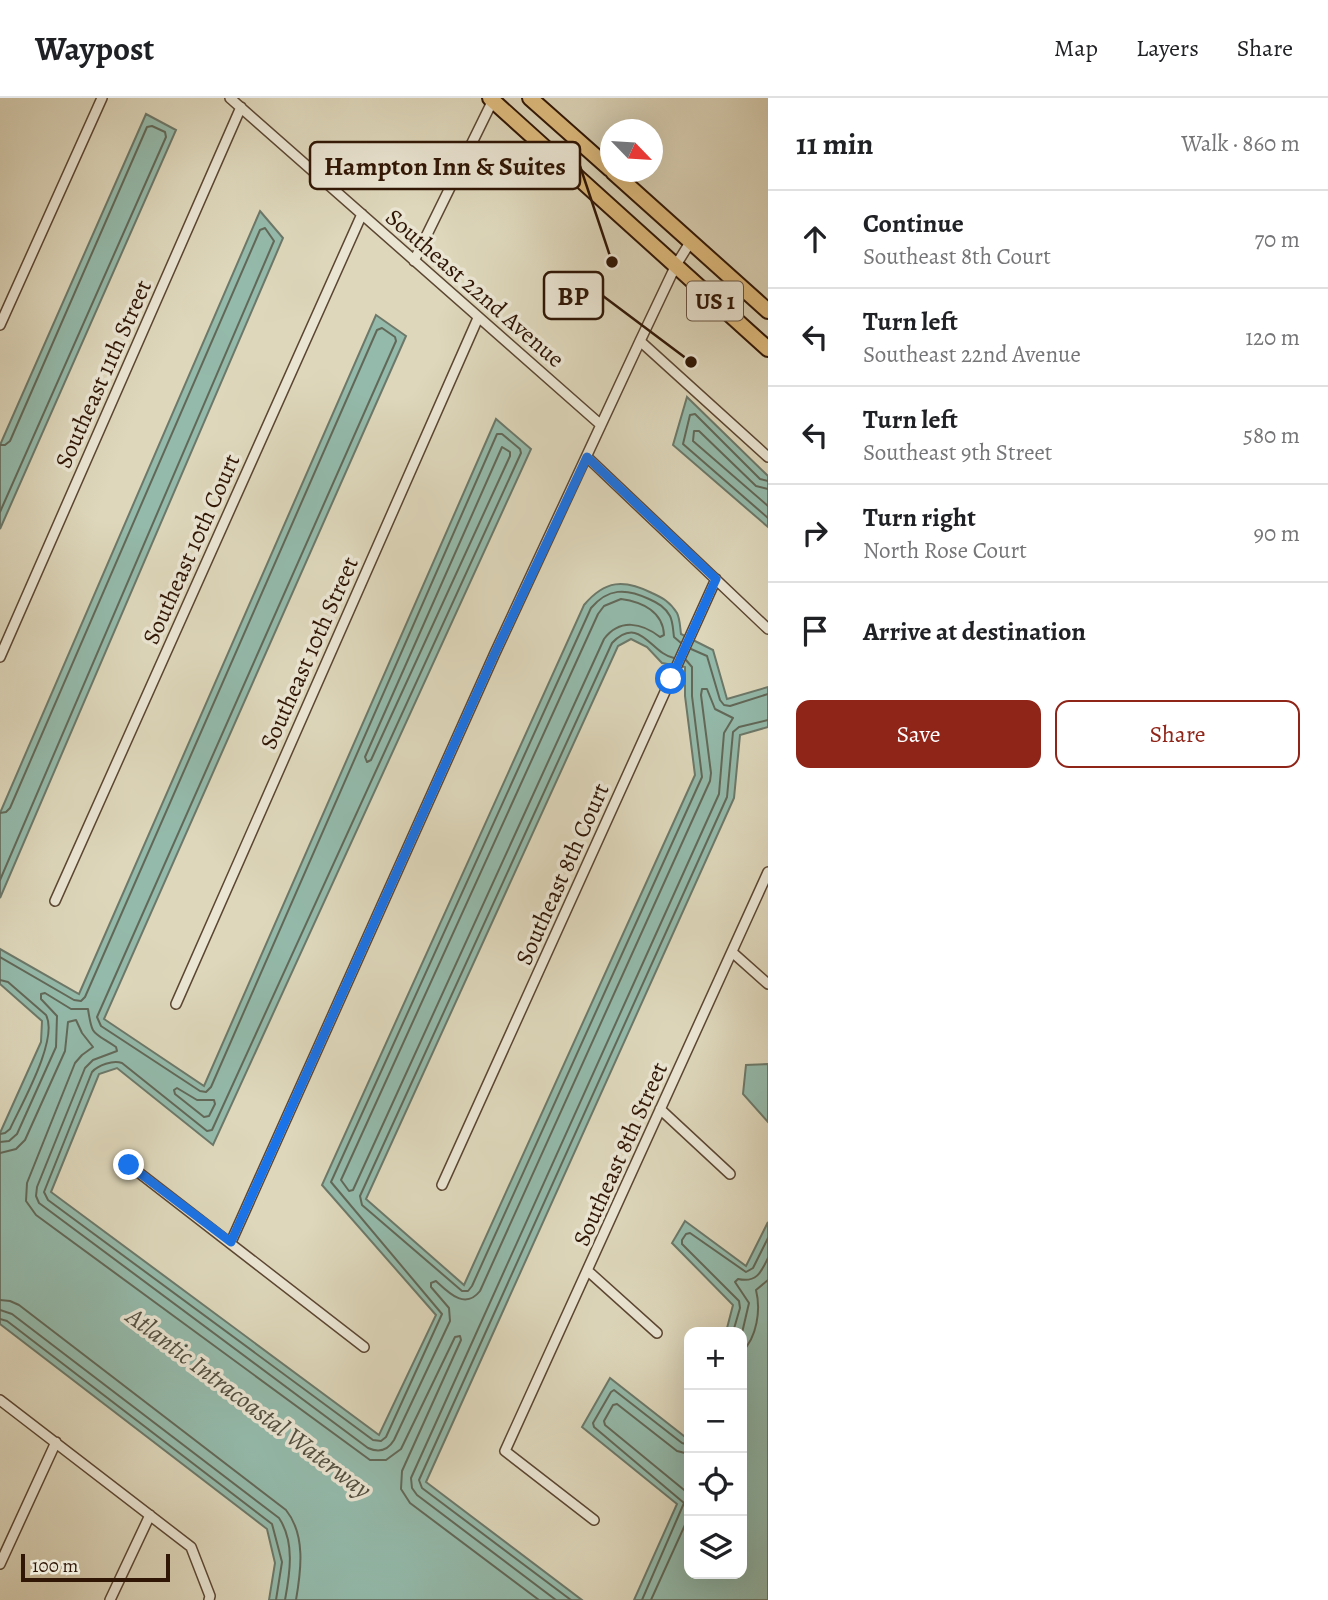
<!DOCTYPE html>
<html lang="en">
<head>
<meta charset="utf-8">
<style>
	:root { --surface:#fff; --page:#f6f6f6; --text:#202124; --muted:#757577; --line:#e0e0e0; --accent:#8f2418 }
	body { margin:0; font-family:Alegreya,serif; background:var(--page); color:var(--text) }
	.controls { position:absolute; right:21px; bottom:21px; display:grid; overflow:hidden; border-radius:14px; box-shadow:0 7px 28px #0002 }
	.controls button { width:63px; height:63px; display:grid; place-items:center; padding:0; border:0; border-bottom:2px solid var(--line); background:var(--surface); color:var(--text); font:35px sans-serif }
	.compass { position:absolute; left:600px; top:21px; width:63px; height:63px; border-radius:50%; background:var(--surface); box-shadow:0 7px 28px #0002; rotate:115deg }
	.scale { position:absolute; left:21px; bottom:18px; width:149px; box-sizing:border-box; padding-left:7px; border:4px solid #301605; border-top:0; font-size:19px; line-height:24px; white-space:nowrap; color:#301605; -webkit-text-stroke:5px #eae5d3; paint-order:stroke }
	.stop { position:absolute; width:21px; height:21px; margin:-16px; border:5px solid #1a73e8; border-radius:50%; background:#fff }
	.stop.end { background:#1a73e8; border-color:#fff; box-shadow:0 2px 7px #0008 }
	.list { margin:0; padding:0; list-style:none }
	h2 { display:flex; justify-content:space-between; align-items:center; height:91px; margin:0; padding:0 28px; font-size:30px }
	h2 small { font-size:23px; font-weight:400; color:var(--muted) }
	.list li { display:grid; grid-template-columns:46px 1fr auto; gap:21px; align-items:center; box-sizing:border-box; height:98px; padding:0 28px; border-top:2px solid var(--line) }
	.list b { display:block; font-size:26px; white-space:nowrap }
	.list p { margin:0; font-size:23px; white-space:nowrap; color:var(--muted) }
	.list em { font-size:23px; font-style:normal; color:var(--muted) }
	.actions { display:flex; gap:14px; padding:21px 28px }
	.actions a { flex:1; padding:16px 0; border:2px solid var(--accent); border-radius:14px; text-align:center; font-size:24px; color:var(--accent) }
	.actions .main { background:var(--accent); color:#fff }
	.icon { flex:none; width:38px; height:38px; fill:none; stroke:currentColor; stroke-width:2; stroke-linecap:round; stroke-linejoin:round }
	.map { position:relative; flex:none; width:768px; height:1502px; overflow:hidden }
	header { display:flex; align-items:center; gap:42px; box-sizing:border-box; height:98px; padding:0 35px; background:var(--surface); border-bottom:2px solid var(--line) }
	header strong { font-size:33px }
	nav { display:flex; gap:38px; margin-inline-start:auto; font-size:24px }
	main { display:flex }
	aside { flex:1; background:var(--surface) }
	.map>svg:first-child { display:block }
	.water { fill:#94baab; stroke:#6c7869; stroke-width:2; fill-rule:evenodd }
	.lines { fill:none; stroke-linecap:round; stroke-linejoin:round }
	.shore { stroke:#626858; stroke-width:2 }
	.street-casing { stroke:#5c4632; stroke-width:12 }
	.primary-casing { stroke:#301605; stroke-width:18 }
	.street { stroke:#eae5d3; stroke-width:9 }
	.primary { stroke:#dfbc7e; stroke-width:14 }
	.route { stroke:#1a73e8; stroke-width:9 }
	.labels { text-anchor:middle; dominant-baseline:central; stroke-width:7; stroke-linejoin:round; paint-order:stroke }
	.shield { fill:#eae5d3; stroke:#685443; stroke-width:2 }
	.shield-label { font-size:23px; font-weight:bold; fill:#301605 }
	.street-label { font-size:24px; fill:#301605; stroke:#eae5d3 }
	.water-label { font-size:26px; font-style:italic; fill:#534f3f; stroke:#eae5d3 }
	.leader { fill:none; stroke:#301605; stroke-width:2.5 }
	.callout-dot { fill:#301605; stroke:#eae5d3; stroke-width:2.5 }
	.callout { fill:#eae5d3; stroke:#301605; stroke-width:2.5 }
	.callout-label { font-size:26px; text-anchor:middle; font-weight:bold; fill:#301605 }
</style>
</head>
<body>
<header>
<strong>Waypost</strong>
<nav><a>Map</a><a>Layers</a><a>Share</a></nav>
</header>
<main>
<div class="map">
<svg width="768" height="1502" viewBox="0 0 768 1502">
	<rect width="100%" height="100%" fill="#ded7bb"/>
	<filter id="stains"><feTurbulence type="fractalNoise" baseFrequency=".00286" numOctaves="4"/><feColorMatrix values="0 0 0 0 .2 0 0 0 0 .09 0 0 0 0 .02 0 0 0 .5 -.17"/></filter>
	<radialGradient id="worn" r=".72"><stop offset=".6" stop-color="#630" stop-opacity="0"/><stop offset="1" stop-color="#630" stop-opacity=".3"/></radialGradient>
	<path class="water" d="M146,16L176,32L0,431V347Z
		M260,113L283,140L0,800V715Z
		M376,217L406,238L104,921L204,988L496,321L531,351L213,1047L117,970L99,976L51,1094L379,1337L436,1217L322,1087L584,507C605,482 624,481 652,495C663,500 670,504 677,515C680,521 680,529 681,536L713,552L727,601L768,589V629L740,637L734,700L426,1384L582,1502H269L275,1465L267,1431L0,1226V1035L41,944L42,923L0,886V851L79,896ZM631,541L647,549L662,565L685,569V598L695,677L464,1187L366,1101L618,548Z
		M687,299L768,378V429L673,347Z
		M768,966V1024L743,996L746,967Z
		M685,1123L746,1168L768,1124V1502H634L677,1406L582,1329L610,1280L689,1342V1476H742V1234H726L733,1207L672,1145Z"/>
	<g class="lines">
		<path class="shore" d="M0,347H5L10,343L147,29L152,28L165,34L166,39L0,414
			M502,349L510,354V358L371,662L367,664L365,659Z
			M768,383L760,381L695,316L690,317L683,346L768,420
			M768,391L756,388L699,333H694L693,343L768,408
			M621,501C643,504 663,514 664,537L660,539C642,525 620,520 604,541L353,1092L349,1093L341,1082L598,516L604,508Z
			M691,551L707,558L720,602L724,607L730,608L768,596
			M674,560C651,556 640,516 612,545L360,1098L362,1107L462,1193H468L472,1188L702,679L692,598V569L686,562
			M0,715L6,714L10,710L260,132L265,130L274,143L0,782
			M0,859L74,902L81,903L85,899L377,232L382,230L395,239L396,243L97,919L101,928L200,993L206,994L211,989L497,336H502L520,351L521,355L212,1032L207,1033L122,965C113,962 98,967 92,974L44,1094L48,1102L373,1342L381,1343L386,1339L442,1216L331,1084L591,510C608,490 626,490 649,501C658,505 665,509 670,518C673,524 673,532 674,539L681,545
			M0,882L8,884L46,917C59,941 21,1007 10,1031L5,1035L0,1036
			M177,990L197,1002H214L215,1006L209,1018L204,1019L175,996L174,992Z
			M0,1044L9,1043L17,1036L56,949L57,918L41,901V896L45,895L71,911H88C92,938 92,933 116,949L117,953L93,962L85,970L37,1089L36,1098L39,1105L368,1350C379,1355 388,1352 394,1342L450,1223L449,1210L431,1189V1185L436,1183C449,1195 465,1212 480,1193L710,683L711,675L701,597L702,591H707L715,611L733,620L724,635L719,696L411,1380L412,1390L417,1397L556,1502
			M0,1055L16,1051L25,1042L65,953L68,924L76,922L82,935L93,949L82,957L75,965L27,1085L26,1103L36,1117L370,1362H386L401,1351L455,1239L460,1238L461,1242L402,1373L401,1391L410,1405L539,1502
			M0,1202L10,1203L19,1207L286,1412C306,1437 301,1473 296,1502
			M0,1212L12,1216L279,1420C295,1444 290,1475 285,1502
			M0,1221L7,1223L272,1426L282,1464L276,1502
			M733,1234L740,1210L739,1203L682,1146V1142L686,1136L690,1135L746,1174L753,1170L768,1140
			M742,1235L749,1205L735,1184L738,1181C756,1185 761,1175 768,1160
			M742,1254C757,1239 761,1212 756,1192L768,1182
			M689,1356L677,1353L617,1306L613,1307L604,1323L605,1327L689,1396
			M571,1502L422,1390L419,1382L727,699L733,634L739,629L768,622
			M642,1502L684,1405L594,1329L593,1325L611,1294L614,1292L682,1345L689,1347
			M651,1502L689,1418"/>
		<g class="street-casing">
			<path id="street" d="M230,0L601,327
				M414,163L493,2
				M0,227L102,0
				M640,243L768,359
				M587,359L768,531
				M0,559L241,9
				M55,803L362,116
				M732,854L768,886
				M176,906L478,220
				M660,1011L730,1076
				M129,1067L364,1249
				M442,1087L716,481
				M231,1144L495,555L640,243L676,167L691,143
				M588,1173L657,1235
				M0,1302L191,1449L210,1498L209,1502
				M594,1422L505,1353L768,774
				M0,1466L56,1344
				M110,1502L150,1417"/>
		</g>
		<g class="primary-casing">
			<path id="primary" d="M490,0L768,251
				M530,0L610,71
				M613,74L768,213"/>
		</g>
		<use href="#street" class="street"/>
		<use href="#primary" class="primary"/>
	</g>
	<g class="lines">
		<path class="route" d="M129,1067L231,1144L495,555L587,359L716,481L671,581"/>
	</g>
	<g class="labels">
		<rect class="shield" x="687" y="183.5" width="56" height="39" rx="5"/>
		<g class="shield-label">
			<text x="715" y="203">US 1</text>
		</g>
		<g class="street-label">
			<text transform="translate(475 190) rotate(41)">Southeast 22nd Avenue</text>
			<text transform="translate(103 276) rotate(-66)">Southeast 11th Street</text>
			<text transform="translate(191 451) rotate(-66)">Southeast 10th Court</text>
			<text transform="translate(309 555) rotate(-66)">Southeast 10th Street</text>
			<text transform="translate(562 776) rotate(-66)">Southeast 8th Court</text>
			<text transform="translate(620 1056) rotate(-66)">Southeast 8th Street</text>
		</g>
		<g class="water-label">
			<text transform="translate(249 1305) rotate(37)">Atlantic Intracoastal Waterway</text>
		</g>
	</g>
	<path class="leader" d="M612 164L580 68M691 264L603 198"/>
	<g class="callout-dot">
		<circle cx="612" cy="164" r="7"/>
		<circle cx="691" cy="264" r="7"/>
	</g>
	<g class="callout">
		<rect x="310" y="44" width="270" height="47" rx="7"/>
		<rect x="544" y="174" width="59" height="47" rx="7"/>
	</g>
	<g class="callout-label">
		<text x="445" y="77">Hampton Inn &amp; Suites</text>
		<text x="573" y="207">BP</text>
	</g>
	<rect width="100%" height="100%" filter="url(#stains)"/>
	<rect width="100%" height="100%" fill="url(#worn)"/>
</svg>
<div class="controls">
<button>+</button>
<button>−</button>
<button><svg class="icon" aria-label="locate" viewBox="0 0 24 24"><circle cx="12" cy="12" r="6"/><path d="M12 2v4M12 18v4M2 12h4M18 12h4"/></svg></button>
<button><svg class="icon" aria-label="layers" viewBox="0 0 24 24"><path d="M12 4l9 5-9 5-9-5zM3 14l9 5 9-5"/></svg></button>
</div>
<svg class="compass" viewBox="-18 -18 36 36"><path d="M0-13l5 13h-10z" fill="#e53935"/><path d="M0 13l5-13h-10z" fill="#757577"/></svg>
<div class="scale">100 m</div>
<div class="stop" style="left:671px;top:581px"></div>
<div class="stop end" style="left:129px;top:1067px"></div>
</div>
<aside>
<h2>11 min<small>Walk · 860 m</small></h2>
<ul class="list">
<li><svg class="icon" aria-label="ahead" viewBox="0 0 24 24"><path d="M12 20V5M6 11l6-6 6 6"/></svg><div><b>Continue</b><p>Southeast 8th Court</p></div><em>70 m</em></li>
<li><svg class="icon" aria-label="left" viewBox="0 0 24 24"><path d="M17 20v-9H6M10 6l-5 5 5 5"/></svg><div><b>Turn left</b><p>Southeast 22nd Avenue</p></div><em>120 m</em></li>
<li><svg class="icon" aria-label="left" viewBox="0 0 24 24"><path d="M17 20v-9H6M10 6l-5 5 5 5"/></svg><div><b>Turn left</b><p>Southeast 9th Street</p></div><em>580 m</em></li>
<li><svg class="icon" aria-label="right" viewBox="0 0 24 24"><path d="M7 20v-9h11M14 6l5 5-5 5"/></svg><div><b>Turn right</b><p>North Rose Court</p></div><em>90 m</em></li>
<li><svg class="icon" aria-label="arrive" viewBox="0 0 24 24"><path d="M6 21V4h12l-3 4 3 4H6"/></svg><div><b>Arrive at destination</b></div></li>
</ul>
<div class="actions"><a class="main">Save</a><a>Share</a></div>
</aside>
</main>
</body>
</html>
